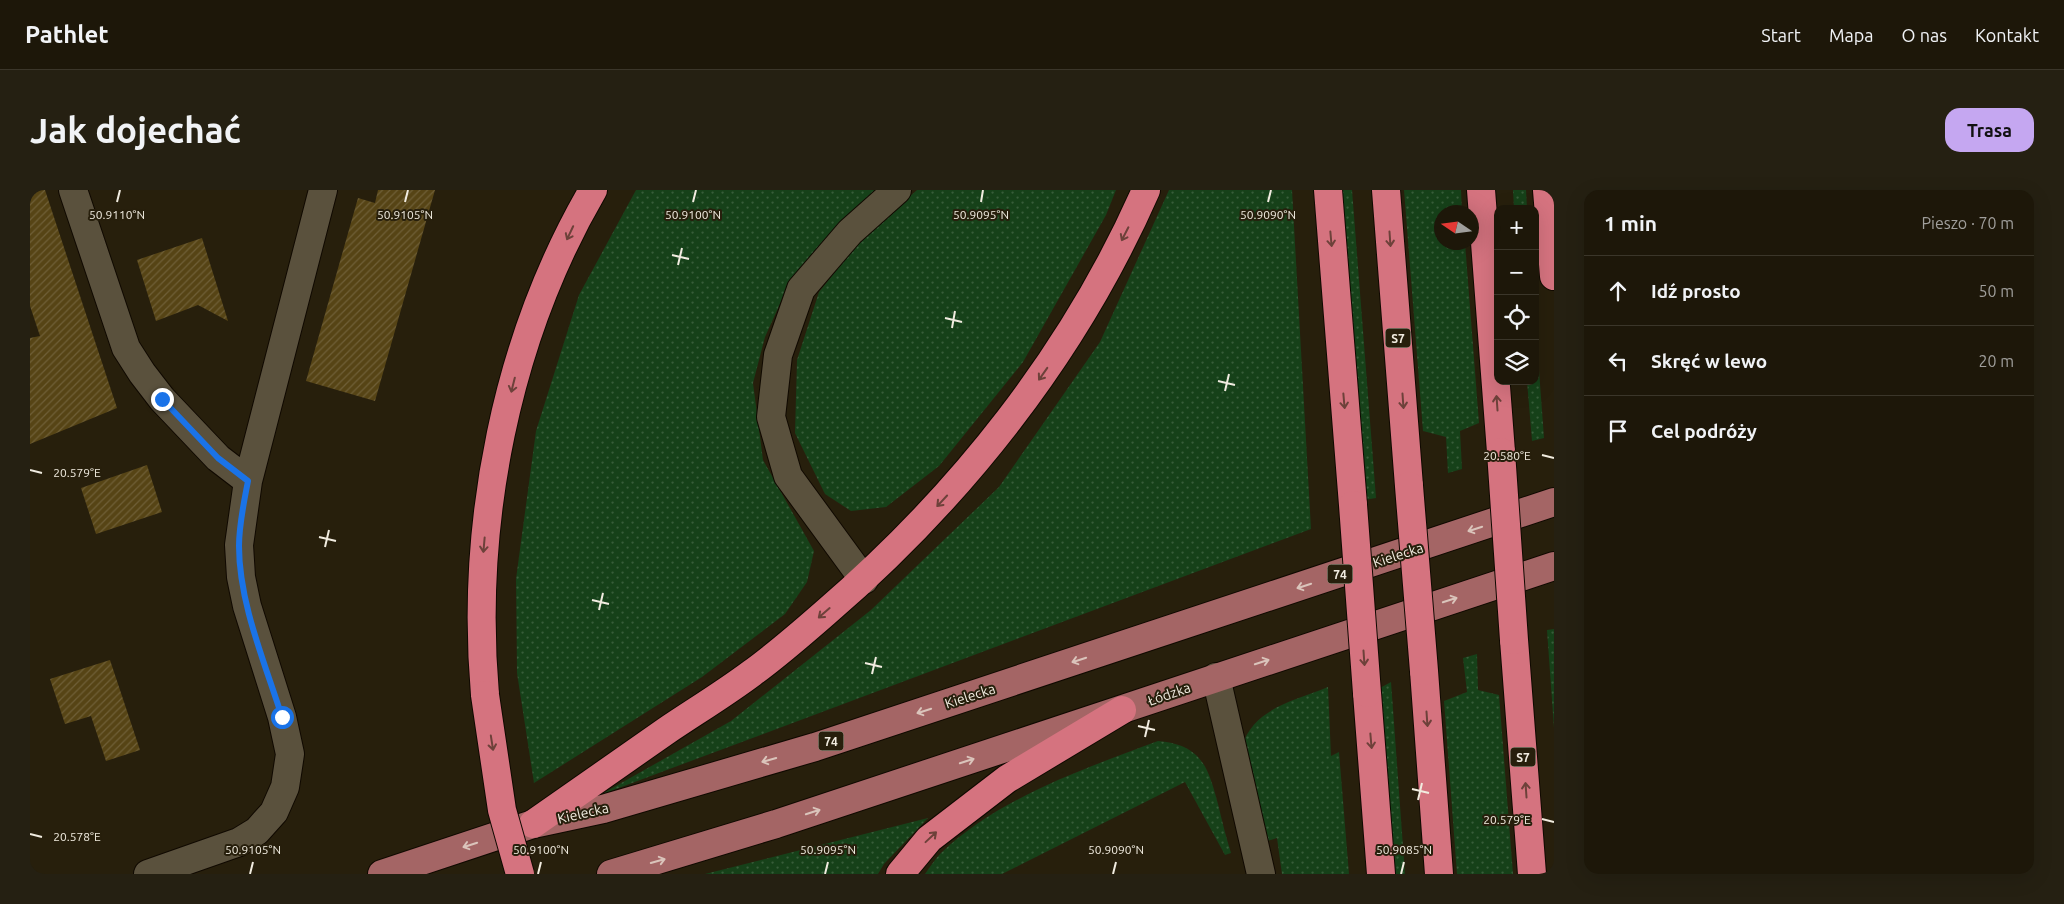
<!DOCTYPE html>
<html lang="pl">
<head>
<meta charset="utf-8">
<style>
	:root { --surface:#1d1709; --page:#252012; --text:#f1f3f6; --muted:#a09f9c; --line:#3b362a; --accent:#c5a7f1 }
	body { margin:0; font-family:Ubuntu,sans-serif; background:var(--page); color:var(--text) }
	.controls { position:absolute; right:15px; top:15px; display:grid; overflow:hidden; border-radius:10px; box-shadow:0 5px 20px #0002 }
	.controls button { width:45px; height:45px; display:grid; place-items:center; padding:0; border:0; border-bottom:1px solid var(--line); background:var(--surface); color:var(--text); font:25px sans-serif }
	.compass { position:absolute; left:1404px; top:15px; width:45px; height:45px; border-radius:50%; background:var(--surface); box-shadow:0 5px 20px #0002; rotate:283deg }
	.stop { position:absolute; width:15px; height:15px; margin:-11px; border:4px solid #1a73e8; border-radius:50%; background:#fff }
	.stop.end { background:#1a73e8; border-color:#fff; box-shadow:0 1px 5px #0008 }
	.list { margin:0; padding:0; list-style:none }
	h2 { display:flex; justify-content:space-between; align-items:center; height:65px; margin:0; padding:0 20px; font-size:21px }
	h2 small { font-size:16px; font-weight:400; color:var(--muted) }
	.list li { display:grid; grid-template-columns:32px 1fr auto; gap:15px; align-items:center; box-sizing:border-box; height:70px; padding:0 20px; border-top:1px solid var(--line) }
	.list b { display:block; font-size:19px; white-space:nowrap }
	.list em { font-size:16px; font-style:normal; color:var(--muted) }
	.icon { flex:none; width:28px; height:28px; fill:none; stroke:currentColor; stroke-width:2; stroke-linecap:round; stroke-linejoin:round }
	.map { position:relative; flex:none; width:1524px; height:684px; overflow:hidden; border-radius:15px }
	header { display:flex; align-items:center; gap:30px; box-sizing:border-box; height:70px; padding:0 25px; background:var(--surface); border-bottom:1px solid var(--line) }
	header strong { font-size:24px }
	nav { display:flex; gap:28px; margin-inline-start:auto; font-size:18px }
	.intro { display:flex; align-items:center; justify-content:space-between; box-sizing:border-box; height:120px; padding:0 30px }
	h1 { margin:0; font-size:35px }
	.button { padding:12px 22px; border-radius:15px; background:var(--accent); color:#111; font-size:18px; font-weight:700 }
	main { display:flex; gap:30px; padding:0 30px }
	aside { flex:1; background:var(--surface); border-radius:15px; box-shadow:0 5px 20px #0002 }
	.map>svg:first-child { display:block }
	.grass { fill:url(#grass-dots) }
	.building { fill:url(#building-hatch) }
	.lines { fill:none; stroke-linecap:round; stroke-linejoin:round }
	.minor-casing { stroke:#100900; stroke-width:30 }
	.major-casing { stroke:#100900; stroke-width:30 }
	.highway-casing { stroke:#100900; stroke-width:30 }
	.minor { stroke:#5a513d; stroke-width:28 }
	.major { stroke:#a46565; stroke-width:28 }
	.highway { stroke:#d5737f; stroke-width:28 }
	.highway-bridge-casing { stroke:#100900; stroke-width:30; stroke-linecap:butt }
	.highway-bridge { stroke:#d5737f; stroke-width:28 }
	.oneway { stroke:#6d413a }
	.oneway2 { stroke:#dac4bb }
	.route { stroke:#1a73e8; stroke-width:6 }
	.ticks { fill:none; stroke:#f1ece0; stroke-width:2 }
	.labels { text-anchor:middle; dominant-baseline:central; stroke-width:4; stroke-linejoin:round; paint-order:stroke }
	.shield { fill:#271f0c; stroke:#b4aea0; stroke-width:1 }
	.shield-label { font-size:12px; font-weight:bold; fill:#f1ece0 }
	.street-label { font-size:14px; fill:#f1ece0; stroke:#271f0c }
	.ticks-label { font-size:12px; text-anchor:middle; fill:#f1ece0; stroke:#271f0c; stroke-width:4; stroke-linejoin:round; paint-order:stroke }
</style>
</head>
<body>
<header>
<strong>Pathlet</strong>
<nav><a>Start</a><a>Mapa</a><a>O nas</a><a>Kontakt</a></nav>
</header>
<div class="intro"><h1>Jak dojechać</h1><a class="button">Trasa</a></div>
<main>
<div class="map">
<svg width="1524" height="684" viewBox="0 0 1524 684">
	<defs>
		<pattern id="grass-dots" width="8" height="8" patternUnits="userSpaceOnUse" patternTransform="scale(1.25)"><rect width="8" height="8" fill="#164119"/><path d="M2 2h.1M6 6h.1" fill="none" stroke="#385d3a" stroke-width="1.8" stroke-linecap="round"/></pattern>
		<pattern id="building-hatch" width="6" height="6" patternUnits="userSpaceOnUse" patternTransform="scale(1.25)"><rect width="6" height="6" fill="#564415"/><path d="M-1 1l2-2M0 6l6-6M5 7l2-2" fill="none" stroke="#6f5f37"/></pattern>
	</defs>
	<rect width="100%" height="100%" fill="#271f0c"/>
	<path class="grass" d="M606,0H849L762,87L735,147L723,193L733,270L784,361L777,392L755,424L672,487L504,593L487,483L486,389L506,241L549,105Z
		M887,0H1086L1076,25L993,172L909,276L856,317L821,321L795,304L765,243L767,170L789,102L830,51Z
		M1139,0H1262L1281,339L570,605L701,531L841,420L969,297L1070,152Z
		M1309,0H1322L1346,308L1334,310Z
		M1374,0H1431L1432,22H1412V52L1435,53L1449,233L1430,241L1432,279L1418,283L1416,247L1393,241Z
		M1483,0H1496L1497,19H1484Z
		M1505,126L1514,248L1502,251L1497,191H1505Z
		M1524,439V538L1517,440Z
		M1447,464L1448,500L1469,505L1483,684H1427L1414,511L1437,502L1433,468Z
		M1361,492L1375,684H1362L1348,499Z
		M1298,497L1301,566L1309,562L1319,684H1252L1247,648L1234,652L1212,556C1224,518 1264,511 1298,497Z
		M1128,551C1172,555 1178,577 1188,614C1192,631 1196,647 1201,663L1195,665L1155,592L972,684H895C900,677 905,669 911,663C970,607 1054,579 1128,551Z
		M898,628L854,674L848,684H675Z"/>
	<path class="building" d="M0,0H15L87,218L0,254V148L10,146L0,116Z
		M348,0H405L345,211L276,191L328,8L345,13Z
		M172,48L198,131L168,115L126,131L107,70Z
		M117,275L132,322L66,344L51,298Z
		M80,470L110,560L76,571L61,526L35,534L20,489Z"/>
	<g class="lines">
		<g class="minor-casing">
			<path id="minor" d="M43,0L96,158L112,183L132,209L188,268L218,291
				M834,390L758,286L741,227L748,165L771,99L820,42L867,0
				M1186,487L1231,684
				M118,684L209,652L227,641L244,622L255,597L260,564L252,527L217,416L211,387L209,355L218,291L293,0"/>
		</g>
		<g class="major-casing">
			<path id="major" d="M352,684L503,634L573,619L785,557L1524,312
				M581,684L746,634L1524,376"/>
		</g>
		<g class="highway-casing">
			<path id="highway" d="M1298,0L1323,315
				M1356,0L1379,296
				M1451,0L1471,262
				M1517,0L1524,86
				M1484,450L1502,684
				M1394,481L1409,684
				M1337,503L1351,684
				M455,505C440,334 476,149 563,0
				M503,634C547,603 591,572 636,541C664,522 694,504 722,483C747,465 771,444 795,423C930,307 1044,164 1116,0
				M870,684L899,649L977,589L1092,520"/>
		</g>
		<use href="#minor" class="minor"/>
		<use href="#major" class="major"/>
		<use href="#highway" class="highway"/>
		<g class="highway-bridge-casing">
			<path id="highway-bridge" d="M1471,262L1484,450
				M1379,296L1394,481
				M1323,315L1337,503
				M455,505L472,620L490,684"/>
		</g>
		<use href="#highway-bridge" class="highway-bridge"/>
	</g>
	<defs><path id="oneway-shaft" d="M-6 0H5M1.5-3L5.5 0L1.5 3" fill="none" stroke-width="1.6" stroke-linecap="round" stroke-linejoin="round" transform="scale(1.25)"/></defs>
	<g class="oneway">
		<use href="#oneway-shaft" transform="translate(540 43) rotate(115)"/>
		<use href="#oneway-shaft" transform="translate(1095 44) rotate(117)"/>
		<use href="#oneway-shaft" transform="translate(1301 49) rotate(85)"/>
		<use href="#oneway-shaft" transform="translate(1360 49) rotate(86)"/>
		<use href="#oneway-shaft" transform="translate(1013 184) rotate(125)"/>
		<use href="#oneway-shaft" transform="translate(483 195) rotate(104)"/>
		<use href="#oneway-shaft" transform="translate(1314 211) rotate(85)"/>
		<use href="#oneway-shaft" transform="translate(1373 211) rotate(86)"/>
		<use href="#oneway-shaft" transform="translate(1467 213) rotate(-94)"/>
		<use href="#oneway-shaft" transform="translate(912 311) rotate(133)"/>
		<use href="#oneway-shaft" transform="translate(454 355) rotate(95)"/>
		<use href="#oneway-shaft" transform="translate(794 423) rotate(139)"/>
		<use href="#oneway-shaft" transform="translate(1334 468) rotate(86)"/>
		<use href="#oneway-shaft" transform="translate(1397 529) rotate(86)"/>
		<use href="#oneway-shaft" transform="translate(1341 551) rotate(85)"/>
		<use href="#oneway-shaft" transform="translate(462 553) rotate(81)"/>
		<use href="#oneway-shaft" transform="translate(1496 600) rotate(-94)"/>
		<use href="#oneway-shaft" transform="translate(901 647) rotate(-43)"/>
	</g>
	<g class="oneway2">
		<use href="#oneway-shaft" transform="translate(1445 339) rotate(162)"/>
		<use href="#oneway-shaft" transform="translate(1274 396) rotate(162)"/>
		<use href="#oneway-shaft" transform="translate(1420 410) rotate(-18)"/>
		<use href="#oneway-shaft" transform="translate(1049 470) rotate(162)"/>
		<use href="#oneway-shaft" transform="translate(1232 472) rotate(-18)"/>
		<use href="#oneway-shaft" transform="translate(894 521) rotate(162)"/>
		<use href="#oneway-shaft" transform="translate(739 570) rotate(164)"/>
		<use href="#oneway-shaft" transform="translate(937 571) rotate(-18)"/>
		<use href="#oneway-shaft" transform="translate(783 622) rotate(-18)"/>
		<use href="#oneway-shaft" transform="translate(440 655) rotate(162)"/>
		<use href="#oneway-shaft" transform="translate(628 671) rotate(-16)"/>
	</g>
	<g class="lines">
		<path class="route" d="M132,209L188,268L218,291C214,312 209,334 209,356C209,413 235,473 252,527"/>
	</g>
	<path class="ticks" d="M87,12L90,0M375,12L378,0M663,12L666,0M951,12L953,0M1238,12L1241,0M642,65L659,69M648,75L652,58M915,128L932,132M922,138L925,121M1188,191L1205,195M1195,201L1199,184M1512,265L1524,268M0,280L12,283M289,347L306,351M295,357L299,340M562,410L579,414M569,420L573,403M835,473L852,477M842,484L846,467M1108,536L1125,540M1115,547L1119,530M1382,599L1399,603M1388,610L1392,593M1512,629L1524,632M0,644L12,647M220,684L223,672M508,684L511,672M795,684L798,672M1083,684L1086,672M1371,684L1374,672"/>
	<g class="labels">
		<g class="shield">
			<rect x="1355.5" y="138.5" width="25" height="19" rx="4"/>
			<rect x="1297.5" y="374.5" width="25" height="19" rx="4"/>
			<rect x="788.5" y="541.5" width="25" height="19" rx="4"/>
			<rect x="1480.5" y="557.5" width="25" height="19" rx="4"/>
		</g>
		<g class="shield-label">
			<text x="1368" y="148">S7</text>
			<text x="1310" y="384">74</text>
			<text x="801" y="551">74</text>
			<text x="1493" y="567">S7</text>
		</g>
		<g class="street-label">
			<text transform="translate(1368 365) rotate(-18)">Kielecka</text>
			<text transform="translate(1139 504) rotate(-19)">Łódzka</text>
			<text transform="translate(940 506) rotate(-18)">Kielecka</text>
			<text transform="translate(553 623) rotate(-13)">Kielecka</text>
		</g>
	</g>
	<g class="ticks-label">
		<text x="87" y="29">50.9110°N</text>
		<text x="375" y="29">50.9105°N</text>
		<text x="663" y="29">50.9100°N</text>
		<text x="951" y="29">50.9095°N</text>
		<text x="1238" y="29">50.9090°N</text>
		<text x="1477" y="270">20.580°E</text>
		<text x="47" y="287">20.579°E</text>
		<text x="1477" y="634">20.579°E</text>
		<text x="47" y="651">20.578°E</text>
		<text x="223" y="664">50.9105°N</text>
		<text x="511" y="664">50.9100°N</text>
		<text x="798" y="664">50.9095°N</text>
		<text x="1086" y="664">50.9090°N</text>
		<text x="1374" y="664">50.9085°N</text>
	</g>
</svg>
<div class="controls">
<button>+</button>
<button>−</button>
<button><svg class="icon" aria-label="locate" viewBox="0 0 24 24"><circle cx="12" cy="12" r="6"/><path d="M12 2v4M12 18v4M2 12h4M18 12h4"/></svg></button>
<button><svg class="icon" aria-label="layers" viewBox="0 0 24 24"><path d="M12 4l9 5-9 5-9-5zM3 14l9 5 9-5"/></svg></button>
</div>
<svg class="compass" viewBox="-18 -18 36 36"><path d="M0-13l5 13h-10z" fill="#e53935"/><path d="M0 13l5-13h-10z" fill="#a09f9c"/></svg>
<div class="stop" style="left:252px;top:527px"></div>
<div class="stop end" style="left:132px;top:209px"></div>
</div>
<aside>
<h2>1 min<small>Pieszo · 70 m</small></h2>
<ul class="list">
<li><svg class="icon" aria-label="ahead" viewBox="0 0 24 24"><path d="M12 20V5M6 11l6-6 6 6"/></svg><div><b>Idź prosto</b></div><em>50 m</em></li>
<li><svg class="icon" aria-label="left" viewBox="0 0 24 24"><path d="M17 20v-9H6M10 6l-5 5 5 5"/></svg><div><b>Skręć w lewo</b></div><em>20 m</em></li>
<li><svg class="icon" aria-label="arrive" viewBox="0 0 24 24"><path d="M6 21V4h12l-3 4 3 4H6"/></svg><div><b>Cel podróży</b></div></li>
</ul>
</aside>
</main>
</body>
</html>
